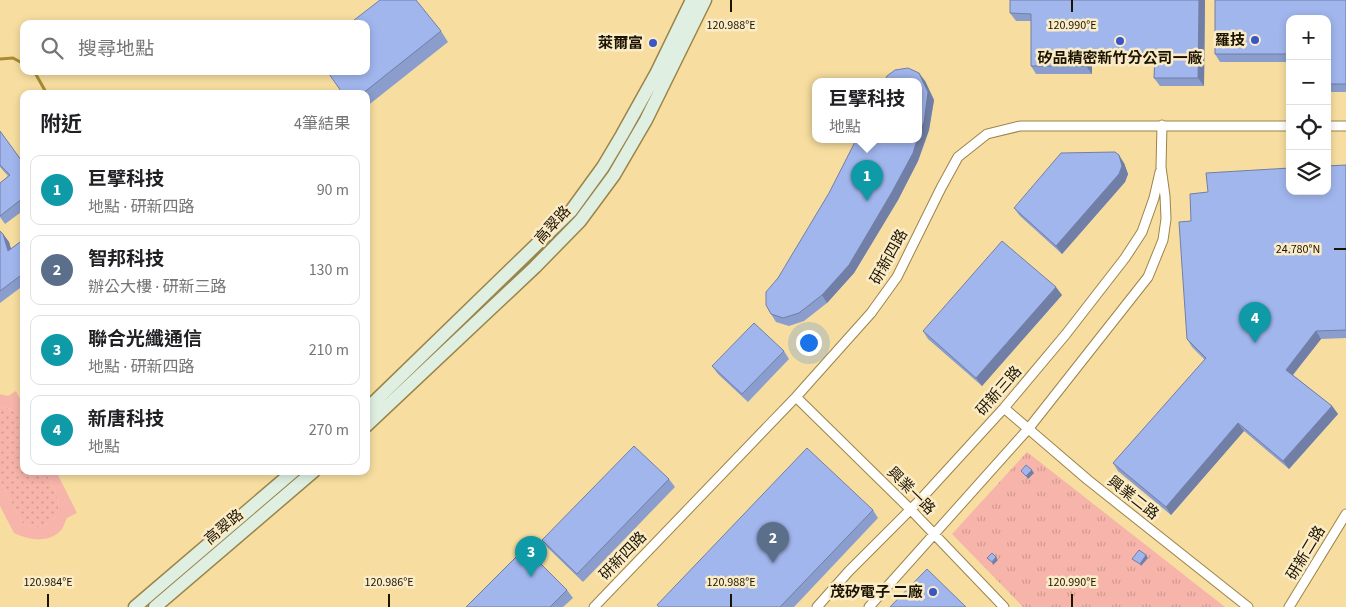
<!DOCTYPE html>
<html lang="zh-TW">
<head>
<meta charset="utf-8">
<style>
	:root { --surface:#fff; --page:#f2f2f2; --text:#202124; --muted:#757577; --line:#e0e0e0; --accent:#3955c6 }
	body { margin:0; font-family:"Source Sans 3","Noto Sans TC",sans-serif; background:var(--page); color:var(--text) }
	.controls { position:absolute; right:15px; top:15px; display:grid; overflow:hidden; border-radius:10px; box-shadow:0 2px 8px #0003 }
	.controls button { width:45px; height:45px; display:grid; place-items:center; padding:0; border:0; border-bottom:1px solid var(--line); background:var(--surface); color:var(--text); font:25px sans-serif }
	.you { position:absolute; left:808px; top:342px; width:18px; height:18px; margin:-12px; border:4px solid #fff; border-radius:50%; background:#1a73e8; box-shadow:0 0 0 8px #1a73e833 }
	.badge { display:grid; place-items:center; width:32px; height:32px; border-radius:50%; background:var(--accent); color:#fff; font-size:16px; font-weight:700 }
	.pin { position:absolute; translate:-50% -41px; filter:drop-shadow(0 1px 2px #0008) }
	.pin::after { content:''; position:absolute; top:26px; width:18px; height:15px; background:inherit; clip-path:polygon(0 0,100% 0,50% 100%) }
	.popup { position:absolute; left:812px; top:78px; width:110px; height:65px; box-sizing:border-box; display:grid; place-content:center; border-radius:10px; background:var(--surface); filter:drop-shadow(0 1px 4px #0005); font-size:16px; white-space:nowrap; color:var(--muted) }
	.popup b { font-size:19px; color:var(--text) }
	.popup::after { content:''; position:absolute; left:50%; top:100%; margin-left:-10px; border:10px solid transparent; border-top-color:var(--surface) }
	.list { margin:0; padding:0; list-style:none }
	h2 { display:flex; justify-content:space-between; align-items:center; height:65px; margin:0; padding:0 20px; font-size:21px }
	h2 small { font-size:16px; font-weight:400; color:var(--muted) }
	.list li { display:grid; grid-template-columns:32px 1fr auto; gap:15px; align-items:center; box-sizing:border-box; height:70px; margin:0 10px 10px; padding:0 10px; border:1px solid var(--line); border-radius:10px }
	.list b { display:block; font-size:19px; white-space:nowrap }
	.list p { margin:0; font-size:16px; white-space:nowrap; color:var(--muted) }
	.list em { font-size:16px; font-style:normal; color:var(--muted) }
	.icon { flex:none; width:28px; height:28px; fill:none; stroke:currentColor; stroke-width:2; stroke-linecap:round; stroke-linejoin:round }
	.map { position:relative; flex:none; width:1346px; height:607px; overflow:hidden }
	.search { position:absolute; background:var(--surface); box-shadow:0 2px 8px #0003; left:20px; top:20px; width:350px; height:55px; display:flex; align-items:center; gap:12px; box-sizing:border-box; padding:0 18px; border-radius:10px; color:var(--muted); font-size:19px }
	.panel { position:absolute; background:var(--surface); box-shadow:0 2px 8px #0003; left:20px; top:90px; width:350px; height:385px; border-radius:10px }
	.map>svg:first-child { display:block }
	.grass { fill:url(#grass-dots) }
	.park { fill:url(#park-tufts) }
	.pitch { fill:#f6b4aa }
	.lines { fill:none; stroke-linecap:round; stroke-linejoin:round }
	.stream { stroke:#aa8a32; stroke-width:3 }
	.street-casing { stroke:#9b8449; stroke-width:11 }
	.secondary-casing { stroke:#9b8449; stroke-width:15 }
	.street { stroke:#fff; stroke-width:9 }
	.secondary { stroke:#dff0e2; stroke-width:12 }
	.wall { fill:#8a9dcc }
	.shaded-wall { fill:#717fa6 }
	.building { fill:#a1b6ed; stroke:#717fa6 }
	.ticks { fill:none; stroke:#1d1400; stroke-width:2 }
	.poi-dot { fill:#3955c6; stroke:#fbecc8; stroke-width:2 }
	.labels { text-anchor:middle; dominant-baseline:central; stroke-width:5; stroke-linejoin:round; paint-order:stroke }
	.poi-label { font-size:15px; font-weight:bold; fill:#1d1400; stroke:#fbecc8; text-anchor:end }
	.street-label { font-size:15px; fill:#1d1400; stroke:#fbecc8 }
	.ticks-label { font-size:12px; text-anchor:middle; fill:#1d1400; stroke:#fbecc8; stroke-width:5; stroke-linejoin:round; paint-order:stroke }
</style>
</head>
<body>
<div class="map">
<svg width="1346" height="607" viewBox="0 0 1346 607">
	<defs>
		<pattern id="grass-dots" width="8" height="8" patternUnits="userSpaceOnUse" patternTransform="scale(1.25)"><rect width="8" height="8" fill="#f6b4aa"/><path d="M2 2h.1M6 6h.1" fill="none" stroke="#d29a90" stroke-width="1.8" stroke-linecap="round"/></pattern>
		<pattern id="park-tufts" width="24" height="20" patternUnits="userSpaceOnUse" patternTransform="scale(1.25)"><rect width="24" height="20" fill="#f6b4aa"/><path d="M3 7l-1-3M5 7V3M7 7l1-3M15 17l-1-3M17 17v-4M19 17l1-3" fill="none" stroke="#d29a90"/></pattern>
	</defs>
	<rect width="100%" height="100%" fill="#f7dea0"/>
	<path class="grass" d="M0,406C31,411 24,447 24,471H45C53,487 69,510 48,523C40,529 32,528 23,524L0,480Z"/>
	<path class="park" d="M1027,452L1225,607H1023L952,534Z"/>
	<path class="pitch" d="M16,391L24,407V427C18,415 14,408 0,406V394L8,396Z
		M45,471H56L77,513L67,518C65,521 64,526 62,529C50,544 29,540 14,533L0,506V480L23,524C32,528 40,529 48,523C69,510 53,487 45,471Z"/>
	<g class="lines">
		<path class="stream" d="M0,59L13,58L24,64
			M34,71L47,94"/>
		<g class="street-casing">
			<path id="street" d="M1327,126H1346
				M796,397L911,510L1004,607
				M1004,408L1088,480L1248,607
				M594,607L796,397L871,313L897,277L941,188L958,157L987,134L1020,126H1290
				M817,607L849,571L919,501L1004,408L1066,334L1125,258L1142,232L1154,198L1160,172
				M869,607L1029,428L1148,277L1163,240L1166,219L1165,196L1161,167L1162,125
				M1289,607L1346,514"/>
		</g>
		<g class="secondary-casing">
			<path id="secondary" d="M366,410L571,211L603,167L622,135L656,74L692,0
				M366,426L535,267L580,221L614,175L646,120L705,0
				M135,607L294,471
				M155,607L314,471"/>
		</g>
		<use href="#street" class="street"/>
		<use href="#secondary" class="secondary"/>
	</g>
	<path class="wall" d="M1205,0L1204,86H1160L1154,78V61L1092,60V74H1036L1031,66V21H1016L1010,13Z
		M1215,0H1346V92H1327V19H1290V62H1220L1215,54Z
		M441,31L448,42L366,107V94H343Z
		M925,81L934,100L929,130L918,161L898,200L854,273L827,303L804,321L789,326L776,322L771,314L778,278Z
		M0,131L24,164V210L5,224L0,217V183L8,176L0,167Z
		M1124,163L1128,174L1125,182L1062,254L1020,216L1014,208Z
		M1346,165V338L1321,339L1293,375L1332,406L1338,414L1289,469L1244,431L1171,515L1118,471L1113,463L1205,360L1192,347L1187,339L1191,221Z
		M0,231L3,234L9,242L11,249L24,239V285L0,303Z
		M1062,295L982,386L928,339L923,331Z
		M784,351L789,359L748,402L718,374L712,366Z
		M669,479L675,487L583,582L548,548L542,540Z
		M873,510L878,518L794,607H659L657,605Z
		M567,590L573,598L563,607H466Z"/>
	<path class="shaded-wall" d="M1199,0H1205L1204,86L1198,78Z
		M1087,52L1092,60V74L1086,66Z
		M919,73L925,81L934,100L929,130L918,161L898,200L854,273L827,303L822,295L917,140H918Z
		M1119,155L1124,163L1128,174L1125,182L1062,254L1056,246Z
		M3,234L9,242L14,259L8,251Z
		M1056,287L1062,295L982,386L976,378Z
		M1316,331L1321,339L1291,377L1286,370Z
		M1332,406L1338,414L1289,469L1283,461Z
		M1238,423L1244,431L1171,515L1166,507Z
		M1032,470L1034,473L1028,479L1026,476Z
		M1146,555L1148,558L1141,566L1140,564Z
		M996,557L998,560L993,565L992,562Z"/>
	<path class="building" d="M380,0H416L441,31L362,94H343L327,71H366V24H349Z
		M1010,0H1199L1198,78H1154L1155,53L1087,52L1086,66H1031V14L1010,13Z
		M1215,0H1346V84H1327V19H1290V54H1215Z
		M908,68L919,73L928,92L924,122L918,137V82H884L887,76L895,70Z
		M0,131L24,164V199L23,198L0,216V183L10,175L0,165Z
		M856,140H917L913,153L892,192L849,265L822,295L799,313L783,318L771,314L766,305V292L778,278L829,193Z
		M1115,152L1119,155L1122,166L1119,174L1056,246L1014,208L1061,153Z
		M1346,165V330L1316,331L1286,370L1332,406L1283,461L1238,423L1166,507L1113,463L1206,358L1187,339L1179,222L1191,221L1190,194L1208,192L1206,173L1290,168V191H1327V166Z
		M0,231L3,234L8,251L24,239V273L0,291Z
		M1002,241L1056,287L976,378L923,331Z
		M754,323L784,351L742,394L712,366Z
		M634,446L669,479L577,574L542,540Z
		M807,448L873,510L780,607H659L657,605Z
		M1026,465L1032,470L1026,476L1021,471Z
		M525,548L567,590L550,607H466Z
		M1139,550L1146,555L1140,564L1132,559Z
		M992,553L996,557L992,562L987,558Z
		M927,569L966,607H890Z"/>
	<path class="ticks" d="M731,0V12M1072,0V12M1334,249H1346M48,594V607M389,594V607M731,594V607M1072,594V607"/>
	<g class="poi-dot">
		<circle cx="1255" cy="40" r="5"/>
		<circle cx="1120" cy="41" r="5"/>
		<circle cx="653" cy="43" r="5"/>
		<circle cx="933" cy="592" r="5"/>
	</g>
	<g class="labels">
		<g class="poi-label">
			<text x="1245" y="40">羅技</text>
			<text x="643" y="43">萊爾富</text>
			<text x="1120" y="58" text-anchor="middle">矽品精密新竹分公司一廠</text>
			<text x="923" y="592">茂矽電子 二廠</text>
		</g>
		<g class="street-label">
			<text transform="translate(553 225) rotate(-48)">高翠路</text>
			<text transform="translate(889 257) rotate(-61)">研新四路</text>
			<text transform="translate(999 391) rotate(-49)">研新三路</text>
			<text transform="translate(911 491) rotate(45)">興業一路</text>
			<text transform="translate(1133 498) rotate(38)">興業二路</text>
			<text transform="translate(224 527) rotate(-40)">高翠路</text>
			<text transform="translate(1306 553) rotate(-59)">研新二路</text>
			<text transform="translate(623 556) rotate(-46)">研新四路</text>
		</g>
	</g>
	<g class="ticks-label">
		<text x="731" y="29">120.988°E</text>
		<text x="1072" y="29">120.990°E</text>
		<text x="1298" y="253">24.780°N</text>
		<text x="48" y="586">120.984°E</text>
		<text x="389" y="586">120.986°E</text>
		<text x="731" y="586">120.988°E</text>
		<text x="1072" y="586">120.990°E</text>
	</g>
</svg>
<div class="controls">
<button>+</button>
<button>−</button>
<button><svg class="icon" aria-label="locate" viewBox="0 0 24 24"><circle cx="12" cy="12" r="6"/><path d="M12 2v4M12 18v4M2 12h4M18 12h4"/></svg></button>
<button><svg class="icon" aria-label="layers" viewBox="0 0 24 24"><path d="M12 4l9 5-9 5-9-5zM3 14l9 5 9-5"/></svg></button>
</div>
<div class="you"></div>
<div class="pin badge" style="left:867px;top:201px;background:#0f9aa8">1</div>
<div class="popup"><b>巨擘科技</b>地點</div>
<div class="pin badge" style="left:773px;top:563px;background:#5c6f8a">2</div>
<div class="pin badge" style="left:531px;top:577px;background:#0f9aa8">3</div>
<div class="pin badge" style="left:1255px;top:343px;background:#0f9aa8">4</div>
<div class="search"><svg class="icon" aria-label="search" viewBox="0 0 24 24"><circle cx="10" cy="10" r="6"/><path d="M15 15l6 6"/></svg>搜尋地點</div>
<section class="panel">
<h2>附近<small>4筆結果</small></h2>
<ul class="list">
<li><span class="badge" style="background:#0f9aa8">1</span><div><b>巨擘科技</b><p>地點 · 研新四路</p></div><em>90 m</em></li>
<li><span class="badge" style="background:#5c6f8a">2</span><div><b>智邦科技</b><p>辦公大樓 · 研新三路</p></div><em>130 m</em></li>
<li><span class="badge" style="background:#0f9aa8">3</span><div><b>聯合光纖通信</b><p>地點 · 研新四路</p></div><em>210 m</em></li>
<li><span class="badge" style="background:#0f9aa8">4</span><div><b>新唐科技</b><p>地點</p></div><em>270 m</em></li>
</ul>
</section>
</div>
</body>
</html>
